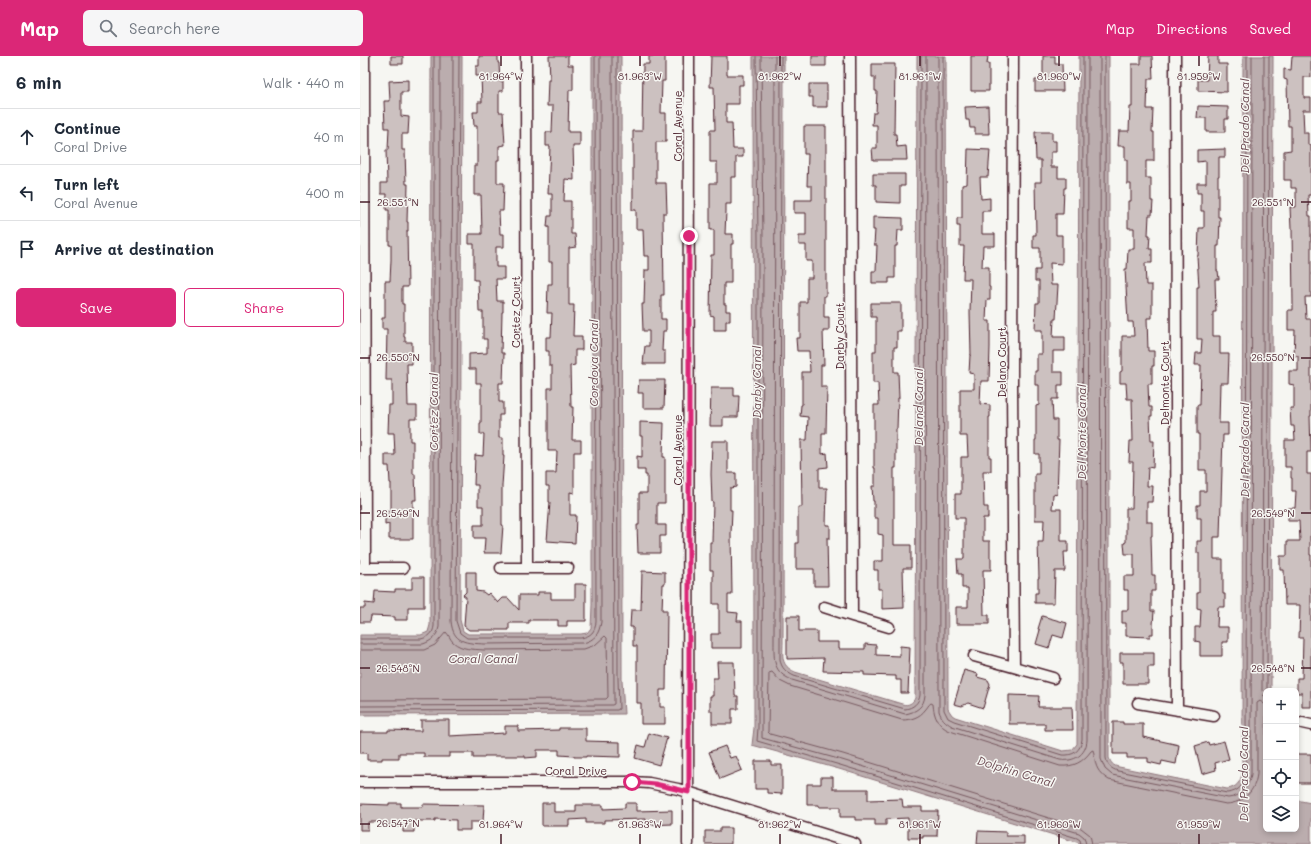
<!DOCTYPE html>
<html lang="en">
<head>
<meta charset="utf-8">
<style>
	:root { --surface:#fff; --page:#f6f6f7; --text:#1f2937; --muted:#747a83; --line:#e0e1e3; --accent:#db2777 }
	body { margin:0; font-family:Mali,sans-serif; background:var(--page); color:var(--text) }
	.controls { position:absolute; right:12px; bottom:12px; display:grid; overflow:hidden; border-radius:6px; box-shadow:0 2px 6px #0003 }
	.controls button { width:36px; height:36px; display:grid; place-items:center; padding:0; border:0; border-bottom:1px solid var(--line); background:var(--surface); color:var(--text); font:20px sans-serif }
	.stop { position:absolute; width:12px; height:12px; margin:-9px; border:3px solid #db2777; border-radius:50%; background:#fff }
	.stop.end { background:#db2777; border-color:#fff; box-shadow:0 1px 4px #0008 }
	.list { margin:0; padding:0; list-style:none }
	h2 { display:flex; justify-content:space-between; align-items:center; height:52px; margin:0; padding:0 16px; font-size:17px }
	h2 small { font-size:13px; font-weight:400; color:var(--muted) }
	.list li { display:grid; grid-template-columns:26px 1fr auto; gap:12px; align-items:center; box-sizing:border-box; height:56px; padding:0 16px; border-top:1px solid var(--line) }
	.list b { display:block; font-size:15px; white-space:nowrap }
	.list p { margin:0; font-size:13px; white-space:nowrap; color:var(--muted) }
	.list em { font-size:13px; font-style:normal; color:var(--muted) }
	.actions { display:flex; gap:8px; padding:12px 16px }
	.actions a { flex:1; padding:9px 0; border:1px solid var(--accent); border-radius:6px; text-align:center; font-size:14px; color:var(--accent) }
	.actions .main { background:var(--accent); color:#fff }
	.icon { flex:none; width:22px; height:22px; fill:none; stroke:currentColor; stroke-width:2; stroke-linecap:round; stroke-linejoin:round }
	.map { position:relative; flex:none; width:951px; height:788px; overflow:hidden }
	header { display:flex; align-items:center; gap:24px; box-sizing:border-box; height:56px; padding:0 20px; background:var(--accent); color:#fff }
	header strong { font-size:19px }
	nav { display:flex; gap:22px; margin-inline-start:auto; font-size:14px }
	.search { width:280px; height:36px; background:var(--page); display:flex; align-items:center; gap:10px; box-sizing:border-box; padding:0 14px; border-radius:6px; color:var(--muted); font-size:15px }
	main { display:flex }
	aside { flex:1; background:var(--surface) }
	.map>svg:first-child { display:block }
	.water { fill:#bbadae; stroke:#8e747a }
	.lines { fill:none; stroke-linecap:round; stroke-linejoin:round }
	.shore { stroke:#77585f; stroke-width:1 }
	.building { fill:#ccc1c0; stroke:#4a1f2b }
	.street-casing { stroke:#4a1f2b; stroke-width:13 }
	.street { stroke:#f6f6f2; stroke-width:10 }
	.route { stroke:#db2777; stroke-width:5 }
	.ticks { fill:none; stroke:#4a1f2b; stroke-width:1.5 }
	.labels { text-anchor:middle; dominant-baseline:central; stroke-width:3; stroke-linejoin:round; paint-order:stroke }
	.street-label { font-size:11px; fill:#4a1f2b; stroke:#f6f6f2 }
	.water-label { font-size:12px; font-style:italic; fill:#6c4a52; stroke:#f6f6f2 }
	.ticks-label { font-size:10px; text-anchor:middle; fill:#4a1f2b; stroke:#f6f6f2; stroke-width:3; stroke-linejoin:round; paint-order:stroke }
</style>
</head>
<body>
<header>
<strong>Map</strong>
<div class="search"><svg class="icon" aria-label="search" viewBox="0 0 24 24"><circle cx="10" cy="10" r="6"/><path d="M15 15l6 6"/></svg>Search here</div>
<nav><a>Map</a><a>Directions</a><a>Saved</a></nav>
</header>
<main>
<aside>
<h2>6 min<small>Walk · 440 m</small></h2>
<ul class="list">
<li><svg class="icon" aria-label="ahead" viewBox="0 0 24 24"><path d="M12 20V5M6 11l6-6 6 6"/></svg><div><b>Continue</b><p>Coral Drive</p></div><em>40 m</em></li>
<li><svg class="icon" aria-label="left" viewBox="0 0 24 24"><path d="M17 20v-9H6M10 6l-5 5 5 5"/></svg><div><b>Turn left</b><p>Coral Avenue</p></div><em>400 m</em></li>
<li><svg class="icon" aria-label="arrive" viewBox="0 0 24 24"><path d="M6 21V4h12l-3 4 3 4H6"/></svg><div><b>Arrive at destination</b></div></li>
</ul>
<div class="actions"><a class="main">Save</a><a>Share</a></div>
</aside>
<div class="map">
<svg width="951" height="788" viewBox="0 0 951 788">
	<rect width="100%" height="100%" fill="#f6f6f2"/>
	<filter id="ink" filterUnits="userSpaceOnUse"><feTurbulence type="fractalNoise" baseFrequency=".025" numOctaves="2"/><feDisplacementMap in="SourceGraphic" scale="8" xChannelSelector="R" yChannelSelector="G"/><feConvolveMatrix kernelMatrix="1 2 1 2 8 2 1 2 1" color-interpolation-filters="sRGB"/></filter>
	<g filter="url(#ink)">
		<path class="water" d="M71,0H102L100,564L103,575L108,578H221L227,577L231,572L232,549V0H261L262,623L264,658L0,659V579H61L68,576L70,569Z
			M393,0H424L423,586C423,600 420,609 435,616L542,648C548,650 553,647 555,642L557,0H586L588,653L592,659L595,661L703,695L712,694L717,688L719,0H749V702C751,707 753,710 759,711L867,733C876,732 881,726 882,717L883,0H913L911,635H906V773H936V744L951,747V788H723L479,713L392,689L394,672V603Z"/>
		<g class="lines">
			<path class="shore" d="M93,0L91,565C93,587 106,587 125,588L223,587C235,584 239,578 241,566L240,0
				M99,0L96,565L100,577L107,582H221C231,580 235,576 236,566L235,0
				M396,0L398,183V672L397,685L480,709L717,782L720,784L721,788
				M401,0L403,183L402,682L482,704L719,777L724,781L726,788
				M415,0L414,586C414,605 413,616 432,624L545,658C556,656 564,651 565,639L566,0
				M421,0L420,603C421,612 426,616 434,620L545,653C553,652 559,647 560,639L561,0
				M578,0L579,655C581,662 585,666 592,670L700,704C714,706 726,699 727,684L728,0
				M583,0L584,654L588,662L594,665L702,699C713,700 721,695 722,683L723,0
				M740,0L741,703L745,713L752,719L868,742C881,741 889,731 891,718L892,0
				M745,0L746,702C747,709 751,713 758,715L867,737C879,736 885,728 886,717L887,0
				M904,0L902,634L903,639L906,642
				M0,583H61C69,581 73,578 74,570V0
				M0,588H63C72,585 77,580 79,571L80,0
				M0,594H64L75,589L86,576C89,579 90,583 93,586C102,594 113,593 124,594L224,593L235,589L245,580L247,582L248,641L246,643L0,644
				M907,635L909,0
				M0,650L252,649L254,648L252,0
				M0,655L257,654L259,653L258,623L257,0
				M732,788L730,779L721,772L483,698L410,678L408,676L409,617L412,616L420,625L430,630L542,664C551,664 560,661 565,654C568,651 568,649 571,647L573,648C574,661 578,670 590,675L700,710C714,711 723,706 731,695L733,694C734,698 734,700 735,704C736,713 741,719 749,724L866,748C884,747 895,735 897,718V647L900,645L906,649"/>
		</g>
		<path class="building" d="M31,0H43V8H31Z
			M119,0H138V7H139L140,26L143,25V35H139V56H143L145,89L139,90V104H137V127H144L143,155H139L140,178H144V191H136V211H144V223H136L137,245H143V256H142L141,297H144L143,327H139V346H143V359H139V382H143V400H144L142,430V469H143L141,497H124L125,482H114V469H123V450H118V429H114L115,399L123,400L124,378H120V367H121V327H116V313H109V298L127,297V283H123V256H119L118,224H114V188H109V178H122L121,139H114V109H117V70H114L113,56H118V46H122L121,20H116V10H119Z
			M189,0H208V9H213V34H209L208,76H220V90H213L214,124L205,123L204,145H211V178H215L216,191L209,192V249H214L213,280H222V294H215V309L210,310L211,351H213L212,384H221V396H214V437L210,436V459H216L215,487L187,485L190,446H189V430H186V417H196L197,395H188V332H192V310H189V295H186V281H191L192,257H187L188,228H192V206H189V171H187L188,160H192V138H188L190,90H186V76H192L193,50H187L188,24H190Z
			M289,0H305V25H302L301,57H306V86H296V127H306L307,157H303L304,239H301V263H306V275H303L302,295H305V308H283L285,290H289V275H283L282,248H284L285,214H289V200H284L283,173H276V154H272V145L273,144V75H282L283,8H289Z
			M351,0H367V19H383V29H379V48H366V67H372L373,93H383V101H376V121H371V148H366V155L365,178H373V188H371V227H364V248H366V255H370V265H366V274H354V260L350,259L351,199H354V174H350V127H357V106H350V74H355L354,31H350Z
			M452,0H466V10H452Z
			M611,0H628L627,8H629V35H611Z
			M683,0H695V8H702L703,35H675V24H683Z
			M781,0H792L793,23H788L787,53H793L792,76H794V105H786V122H791V145H793L792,159H789L788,179H790L789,193H792V207H785L786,229H792V262H787L788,295H794V310H792V328H788L789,351H792V360H790L791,385H794L793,412L788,411L787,430H793L792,446H787V466H792V480H791L792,519H795V535H791V555H794L793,569V578H790V581L766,580V567H762V554H768V534H764V520H774V498H765L764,487L766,486V452H772L773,406H769L770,385H773L772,343H767L766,327H760V316L762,315V280H774L773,266H768L765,213H767L768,193H774V172H768V145H771V128H767V104H765V90H758L759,75H769L770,51H772V8H781Z
			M848,0H858V8H867V36L838,35V24H847Z
			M932,0H951V21H944V42H951V54H943L944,77H948V89H951V139H948L949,160H951V241H945L946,263H951V360H950L951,396H947V418H951V480H950V499H951V651H942V637H937V622H942L943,582H939L940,549H925L924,514H920V500H927V485H940L939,465H928V452H935L936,435H932V422H931V411H925V384H935L934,370H931L930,352H934V329L929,328V315H938V300H934L935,274H928V254H933V248L932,173H931L930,151H936V132H931V124H924V95L931,94V70H928L927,24L924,23V13L931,14Z
			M512,8H535L534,78H536L537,91L546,90L547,104H513L512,92H517V69H512L513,57H516L517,35H515V21H512Z
			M48,24V36H41V60L49,61L48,78H42V94H45L46,128H48L47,166H48V175H47L48,231H42V248H44V281H45V286H52V308H47L48,350H57V363H50V385H53V418H55L56,444H53V483H29V468L25,469V455H31V427H30L29,410H25V399H35L34,377H28L29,349H32V324H26L27,273H22V262H25V225H30L31,204V189H29V154H26L27,138H21V127H27L26,94H28L29,72H25L24,45H30L29,25Z
			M449,28H467V51H453V41H449Z
			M628,50L629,78H615V72H610L609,64H606L605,51Z
			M838,50L868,51V63H865V76H846V62H837Z
			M444,70H466V240H464V261H469V275H463L464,309H461V331H467L466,377H462V398L467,397L468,411L459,412V432H467L466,469H470V482H467L468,530H454V513H436V487H438V451H442L441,384H447L448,361L440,360L441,349H442V316H450L449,295H437L436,282H440V246H447V222H452V205H446V189H439V180H446V157H434V144H452V130H447L448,98H444Z
			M675,76H692V85H696V96H691V111H698V122H706V132H704L703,158H696V179H702V208L690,207L691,229H698L696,263H694L693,281H705V295H693V316H703V329H698V343H692L693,364H697V384H699L697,439L693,438L692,453H701V485H708V496H704L705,515H695L694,547H675V537H678V522H679L678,486H683L684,464H675V418H679V398H675V384H676V350L679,349V329H675V315H677V298H682V274H675L676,247H679V225H675V214H680V192H673V179H676L675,126H681V104H676Z
			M608,93L630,94L628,121H620L621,143L630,142V155H622V178H635V190H623L622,211H629V231H630V244H627L626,265H630V291L629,325H621L620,348L630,349V361H629V401H631V415H623L624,451H628V462H623V485H630V502H631V514H623L624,559H629V568H596V551H608V532H602V518H598L597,503H604V462H595V438H601V401H608L607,380H600V333H614V318L609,317L610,299H611L610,256L611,223H603L604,190H600V170H597V162H602V129L607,128Z
			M865,93V101H859V120H858V161H860L859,190H857V215H858L859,223H855L856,256H853V280H860V298H869L868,327H860L859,367H868V379H863L860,481H854V503H863V538H865V551H858L857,571H868V586H862V600H840V586L835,585V571H840L841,553L837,552V537H839V497H837V485H841V462H837V449H840V435H846V414H839V378H837V349H840L841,309H835L836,297H841L842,283H837V231H839L837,200H838L839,172H844V155H841V137H837V127H846V105L837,106V94Z
			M513,118H545V130H540V147L516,146V129H513Z
			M513,161L543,162V174H538L537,190H535V222H529V227H512V215H516L517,189H514L515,174H513Z
			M511,247H541V275H537V291H534V316H538L539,342H538L537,373H536V412H534V489H551V512H543L544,552L522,553V533H518V514H514V505H523V479L518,478V462H514V445H513L512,430H515V412H514V349H519L518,327H513V295H516V261H511Z
			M279,324H305L304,352H283V337H278Z
			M351,332H374V340H379L378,361H363V370H350Z
			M280,366L304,367L303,401H305V447H297V469H306V480H300V497H278L277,469H279V437H287V419H285V414H277V400L282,401V380H280Z
			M352,385H368V417H376V431L370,432V454H372L371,478L372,539H368V556L378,557L377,565H382V592H351V578H359V548H353V514H350V486H352L353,446H352L351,418Z
			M282,515L305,516V528H303L302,554H307L306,634H300V651H305V668H281V647H277V590H273V571H270L271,554H281Z
			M106,516H116V535L123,536L127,539L129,537L138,547L143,542H148L159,554V539H178V536H191V543H215V528H226V565H207V570H198V564H169V567H149V574H109L104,570L106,541L103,539L106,536Z
			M52,521H64V551H48V564H35V561L11,560L10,566H0V552H5V547L14,548L15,535L35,536V533H52Z
			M427,560H439V575H457V586H479V593H505V588L516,589V599L540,600V590L550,591L548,637H541V624H536V620L504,619V616L463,615L464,602L427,603Z
			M682,560L707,567L703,582L693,579L689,592L676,588L680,574L678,573Z
			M760,597H794V611H788V628H763V606H760Z
			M357,606H374L375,640H378V653H372V668H352V655H350V640H353V622H358Z
			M604,614L618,618L617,621L628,624L630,628L623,652L608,647L602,650L594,648Z
			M649,639L679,640L678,651H712L713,674H685V668H649Z
			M61,664H89V680L145,677V670H158V675L199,674V672H226V685L260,686V701L226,700V701H214V700L199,699V694H177V701L165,702V700H124V702H113V697H89V701H64V697H39V702H22V704H7V697H0V676H28V674L61,675Z
			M753,666H763V668H783V681L819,689L816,708L802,705L801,709L788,706V702H767V698H753Z
			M289,677L307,682L299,709L275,702L278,689L285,691Z
			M864,685L869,703L855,707L856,714L842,718L835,690L848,686L849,689Z
			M365,690L370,702L376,700L382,714L360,723L349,696Z
			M936,698H951V727H936Z
			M395,705H411V709H422V738L407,737V733H395Z
			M461,721H473V733H508V744L542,743L543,751H562V755H578L577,780H563V782H548V762L526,763V769H515V764H495V761H480V751H459V749H447V728H461Z
			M29,747H41V751H63V748L124,749L123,766H110V774H96V764L75,763V765H54V776H43V771L28,770V766H8V774H0V748L29,749Z
			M182,747H194V756H216V749H243V753L265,752V747H276V755L312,754V768L286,769V763L244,764V767H226V763L209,764V770H182Z
			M360,772H371V788H345V775H360Z
			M618,775L646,776V780H664V788H617Z"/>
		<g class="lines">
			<g class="street-casing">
				<path id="street" d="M4,0L5,512
					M166,0L167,512
					M490,0L492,560
					M653,0L652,327L654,611
					M815,0L817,654
					M0,512H43
					M141,512H208
					M464,551L492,560L529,571
					M614,600L693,622
					M778,647L854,660
					M942,667L951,669
					M0,726H272L289,727L318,733L495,788
					M328,788L329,0"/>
			</g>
			<use href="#street" class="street"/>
		</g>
	</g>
	<g class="lines" filter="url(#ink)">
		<path class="route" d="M272,726L295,728L329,736V180"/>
	</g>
	<path class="ticks" d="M141,0V10M280,0V10M420,0V10M560,0V10M699,0V10M839,0V10M0,146H10M941,146H951M0,302H10M941,302H951M0,457H10M941,457H951M0,612H10M941,612H951M0,768H10M141,778V788M280,778V788M420,778V788M560,778V788M699,778V788M839,778V788"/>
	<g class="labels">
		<g class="street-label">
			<text transform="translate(317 70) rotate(-90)">Coral Avenue</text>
			<text transform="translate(155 256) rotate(-90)">Cortez Court</text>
			<text transform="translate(479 280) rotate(-90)">Darby Court</text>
			<text transform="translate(641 306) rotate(-90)">Delano Court</text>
			<text transform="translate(804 327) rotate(-90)">Delmonte Court</text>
			<text transform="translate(317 394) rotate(-90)">Coral Avenue</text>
			<text x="216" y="714">Coral Drive</text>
		</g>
		<g class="water-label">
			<text transform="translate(884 70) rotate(-90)">Del Prado Canal</text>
			<text transform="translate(233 307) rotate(-90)">Cordova Canal</text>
			<text transform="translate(396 326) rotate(-90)">Darby Canal</text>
			<text transform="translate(558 351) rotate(-90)">Deland Canal</text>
			<text transform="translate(73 356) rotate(-90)">Cortez Canal</text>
			<text transform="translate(721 376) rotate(-90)">Del Monte Canal</text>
			<text transform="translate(884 394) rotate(-90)">Del Prado Canal</text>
			<text x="123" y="602">Coral Canal</text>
			<text transform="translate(656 715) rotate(17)">Dolphin Canal</text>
			<text transform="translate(883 718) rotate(-90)">Del Prado Canal</text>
		</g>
	</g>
	<g class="ticks-label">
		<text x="141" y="24">81.964°W</text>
		<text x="280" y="24">81.963°W</text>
		<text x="420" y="24">81.962°W</text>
		<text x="560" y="24">81.961°W</text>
		<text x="699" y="24">81.960°W</text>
		<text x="839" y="24">81.959°W</text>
		<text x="38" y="150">26.551°N</text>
		<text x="913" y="150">26.551°N</text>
		<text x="38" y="305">26.550°N</text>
		<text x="913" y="305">26.550°N</text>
		<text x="38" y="461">26.549°N</text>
		<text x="913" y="461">26.549°N</text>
		<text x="38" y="616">26.548°N</text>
		<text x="913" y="616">26.548°N</text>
		<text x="38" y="771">26.547°N</text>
		<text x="141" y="772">81.964°W</text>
		<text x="280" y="772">81.963°W</text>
		<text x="420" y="772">81.962°W</text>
		<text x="560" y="772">81.961°W</text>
		<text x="699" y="772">81.960°W</text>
		<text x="839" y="772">81.959°W</text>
	</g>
</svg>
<div class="controls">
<button>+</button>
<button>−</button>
<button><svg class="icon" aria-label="locate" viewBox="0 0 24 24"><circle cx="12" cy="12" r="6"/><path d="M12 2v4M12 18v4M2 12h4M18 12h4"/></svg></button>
<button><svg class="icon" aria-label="layers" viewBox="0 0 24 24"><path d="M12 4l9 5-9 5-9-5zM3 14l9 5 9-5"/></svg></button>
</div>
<div class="stop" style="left:272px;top:726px"></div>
<div class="stop end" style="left:329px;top:180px"></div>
</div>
</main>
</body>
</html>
